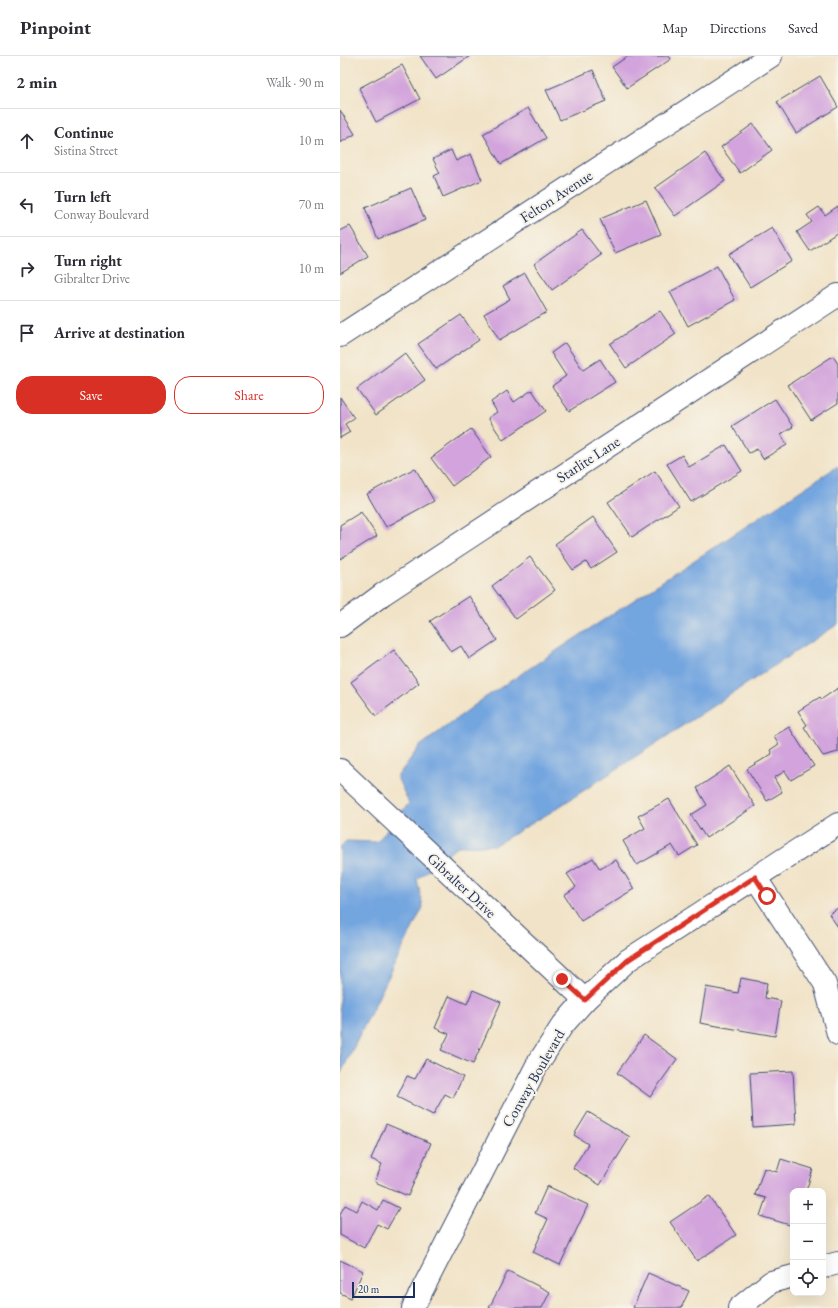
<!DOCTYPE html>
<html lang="en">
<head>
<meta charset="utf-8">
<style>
	:root { --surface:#fff; --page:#f2f2f3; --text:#2b2b33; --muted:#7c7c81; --line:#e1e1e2; --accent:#d93025 }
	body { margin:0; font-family:"EB Garamond",serif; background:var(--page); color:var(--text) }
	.controls { position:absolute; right:12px; bottom:12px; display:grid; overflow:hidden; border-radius:8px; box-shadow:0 4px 16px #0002 }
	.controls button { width:36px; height:36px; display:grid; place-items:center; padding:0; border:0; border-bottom:1px solid var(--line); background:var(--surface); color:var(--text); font:20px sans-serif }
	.scale { position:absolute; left:12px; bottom:10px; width:63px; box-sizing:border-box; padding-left:4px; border:2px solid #1b2f5e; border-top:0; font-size:11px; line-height:14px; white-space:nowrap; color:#1b2f5e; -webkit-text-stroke:3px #f7f3e8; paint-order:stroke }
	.stop { position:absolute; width:12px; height:12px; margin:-9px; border:3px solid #d93025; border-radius:50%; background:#fff }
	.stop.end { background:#d93025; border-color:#fff; box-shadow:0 1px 4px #0008 }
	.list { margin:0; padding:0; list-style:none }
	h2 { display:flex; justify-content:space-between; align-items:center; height:52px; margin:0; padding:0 16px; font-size:17px }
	h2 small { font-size:13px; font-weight:400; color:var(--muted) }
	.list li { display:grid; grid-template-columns:26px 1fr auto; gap:12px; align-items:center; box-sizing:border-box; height:64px; padding:0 16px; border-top:1px solid var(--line) }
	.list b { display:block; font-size:15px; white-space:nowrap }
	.list p { margin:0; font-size:13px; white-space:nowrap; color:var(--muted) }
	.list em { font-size:13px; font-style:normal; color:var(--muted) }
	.actions { display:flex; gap:8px; padding:12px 16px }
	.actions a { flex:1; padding:9px 0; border:1px solid var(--accent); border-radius:16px; text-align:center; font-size:14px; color:var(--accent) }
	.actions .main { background:var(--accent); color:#fff }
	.icon { flex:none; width:22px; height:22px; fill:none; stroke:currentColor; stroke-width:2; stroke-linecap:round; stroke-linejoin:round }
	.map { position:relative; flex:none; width:498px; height:1252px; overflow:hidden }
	header { display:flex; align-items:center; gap:24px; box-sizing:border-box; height:56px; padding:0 20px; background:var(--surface); border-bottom:1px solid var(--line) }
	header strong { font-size:19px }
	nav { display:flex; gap:22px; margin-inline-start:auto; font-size:14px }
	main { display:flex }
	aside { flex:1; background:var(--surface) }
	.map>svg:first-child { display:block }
	.water { fill:#73a5df; stroke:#476a9e }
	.building { fill:#d2a3dc }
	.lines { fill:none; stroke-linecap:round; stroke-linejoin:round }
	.street-casing { stroke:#3b4a6e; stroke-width:24 }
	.secondary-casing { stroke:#3b4a6e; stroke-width:24 }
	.street { stroke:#fff; stroke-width:22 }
	.secondary { stroke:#fff; stroke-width:22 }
	.route { stroke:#d93025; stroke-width:5 }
	.labels { text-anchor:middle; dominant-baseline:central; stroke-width:4; stroke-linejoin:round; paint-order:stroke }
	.street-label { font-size:15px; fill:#1b2f5e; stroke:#f7f3e8 }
</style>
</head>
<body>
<header>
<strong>Pinpoint</strong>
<nav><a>Map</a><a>Directions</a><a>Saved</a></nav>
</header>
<main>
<aside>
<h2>2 min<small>Walk · 90 m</small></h2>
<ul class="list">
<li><svg class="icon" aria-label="ahead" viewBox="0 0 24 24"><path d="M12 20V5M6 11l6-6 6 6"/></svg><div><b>Continue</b><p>Sistina Street</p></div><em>10 m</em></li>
<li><svg class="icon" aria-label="left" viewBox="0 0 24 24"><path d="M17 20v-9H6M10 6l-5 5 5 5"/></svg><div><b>Turn left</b><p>Conway Boulevard</p></div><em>70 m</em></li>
<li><svg class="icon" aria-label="right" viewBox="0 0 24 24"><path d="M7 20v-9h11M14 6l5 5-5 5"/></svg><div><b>Turn right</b><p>Gibralter Drive</p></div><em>10 m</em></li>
<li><svg class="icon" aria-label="arrive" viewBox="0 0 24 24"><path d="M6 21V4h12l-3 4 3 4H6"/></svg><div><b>Arrive at destination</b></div></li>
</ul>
<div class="actions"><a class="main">Save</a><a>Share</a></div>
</aside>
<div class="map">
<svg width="498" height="1252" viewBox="0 0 498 1252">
	<rect width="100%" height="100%" fill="#f7f3e8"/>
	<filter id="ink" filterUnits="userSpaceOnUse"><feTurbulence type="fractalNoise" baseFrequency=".025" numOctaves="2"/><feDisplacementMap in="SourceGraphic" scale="8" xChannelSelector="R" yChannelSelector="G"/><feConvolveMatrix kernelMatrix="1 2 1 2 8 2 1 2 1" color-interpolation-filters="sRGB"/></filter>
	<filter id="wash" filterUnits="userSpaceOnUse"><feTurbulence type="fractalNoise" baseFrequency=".012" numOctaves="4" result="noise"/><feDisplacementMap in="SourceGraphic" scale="16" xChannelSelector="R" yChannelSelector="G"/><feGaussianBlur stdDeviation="0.9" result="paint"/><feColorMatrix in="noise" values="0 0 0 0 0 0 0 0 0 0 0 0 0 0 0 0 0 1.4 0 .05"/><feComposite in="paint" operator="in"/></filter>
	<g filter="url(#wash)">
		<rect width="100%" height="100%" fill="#f1e3c7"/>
		<path class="water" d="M498,410V568L211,756L155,789L118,790L77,823L83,851L0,1019V791L6,785L37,786L69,747L57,721L80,690L143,643Z"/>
		<g id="blocks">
			<path class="building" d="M80,0H130L96,23Z
				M288,0H329L331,3L287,32L272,11Z
				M62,9L80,43L36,66L19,32Z
				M253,14L266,45L220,64L206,34Z
				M480,20L498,51L456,77L437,46Z
				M188,52L206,82L161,108L143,78Z
				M0,54L15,78L0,87Z
				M413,68L432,94L400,117L381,91Z
				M111,94L116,105L131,98L142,124L103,141L94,120L100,117L93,103Z
				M365,97L385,125L335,160L315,132Z
				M71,132L85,164L38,183L25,152Z
				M306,144L321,178L275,197L260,163Z
				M498,150V176L470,195L457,176L472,166L467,159L479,151L485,159Z
				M10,170L28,200L0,217V175Z
				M432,172L452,205L410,231L389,198Z
				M242,174L261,199L212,234L194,208Z
				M377,210L395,244L348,270L330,236Z
				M185,217L207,256L159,284L144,258L170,243L163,230Z
				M320,255L336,278L286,312L270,288Z
				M121,259L139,284L96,313L78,288Z
				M225,287L243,314L260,303L275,326L229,355L212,330L226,320L211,297Z
				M65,297L85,324L36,359L17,333Z
				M493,300L498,308V347L471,364L448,329Z
				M192,334L206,355L163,384L148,362L157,356L151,346L167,335L174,346Z
				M0,341L14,362L5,368L10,376L0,382Z
				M435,343L453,371L441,378L447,389L423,403L417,393L409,397L392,370Z
				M131,373L151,401L112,430L91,402Z
				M386,389L402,415L351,446L327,408L342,399L349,411Z
				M75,412L94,445L46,471L27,438Z
				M315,415L339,450L292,481L268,446Z
				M21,456L37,480L0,503V469Z
				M253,461L277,496L251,513L246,506L233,514L215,488Z
				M190,501L215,534L176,563L152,530Z
				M129,540L157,584L129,603L121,590L111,596L90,565Z
				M54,594L79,627L36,660L11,626Z
				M498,632V696L483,700L464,671L467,669L458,655L480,641L482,643Z
				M449,671L474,710L451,724L445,715L434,722L442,736L427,745L407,713L432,698L430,694L439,688L434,680Z
				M390,710L415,750L366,782L351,759L367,749L357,732Z
				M329,743L357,789L339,800L332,789L297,809L283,785L305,772L298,760Z
				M253,802L260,813L276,804L294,833L241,865L224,839L236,831L227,818Z
				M498,852V871L489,858Z
				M401,922L427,927L425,942L441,945L435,980L360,967L366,931L398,937Z
				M133,934L161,946L133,1008L101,994L109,978L95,972L109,940L127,948Z
				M304,979L337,1003L310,1041L277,1017Z
				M86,1003L123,1021L113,1042L105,1038L93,1059L57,1041L67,1020L75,1023Z
				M453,1015L456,1068L413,1071L410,1017Z
				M248,1056L290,1081L260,1129L233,1112L248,1088L234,1079Z
				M46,1068L91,1087L68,1140L35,1126L42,1108L31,1103Z
				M441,1103L473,1113L466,1135H453V1170L420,1160L426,1142L415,1139L424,1112L437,1116Z
				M207,1130L248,1149L220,1209L193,1196L208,1163L195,1157Z
				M369,1140L396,1179L357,1205L330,1166Z
				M43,1144L59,1152L47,1173L37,1168L24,1192L0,1179V1158L5,1149L17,1155L22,1145L38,1154Z
				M0,1204L23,1215L11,1242L0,1237Z
				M168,1215L210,1236L202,1252H149Z
				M308,1217L349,1235L341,1252H293Z"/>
		</g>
	</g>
	<g filter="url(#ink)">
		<use href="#blocks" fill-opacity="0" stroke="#3b4a6e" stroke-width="1"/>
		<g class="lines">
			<g class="street-casing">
				<path id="street" d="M0,280L431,0
					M0,570L43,538L498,239
					M0,714L245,944
					M415,821L485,928L498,978
					M483,1211L498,1207
					M399,1252L431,1226L453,1220"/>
			</g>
			<g class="secondary-casing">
				<path id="secondary" d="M73,1252L197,1009L222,970L245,944L288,904L498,768"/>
			</g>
			<use href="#street" class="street"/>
			<use href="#secondary" class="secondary"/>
		</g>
	</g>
	<g class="lines" filter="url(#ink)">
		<path class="route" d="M222,923L245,944L288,904L415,821L427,840"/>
	</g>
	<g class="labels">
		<g class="street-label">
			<text transform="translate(216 140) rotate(-33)">Felton Avenue</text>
			<text transform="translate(248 403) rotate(-33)">Starlite Lane</text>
			<text transform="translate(122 829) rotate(43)">Gibralter Drive</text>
			<text transform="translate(193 1022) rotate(-60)">Conway Boulevard</text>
		</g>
	</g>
</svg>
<div class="controls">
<button>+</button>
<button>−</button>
<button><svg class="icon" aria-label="locate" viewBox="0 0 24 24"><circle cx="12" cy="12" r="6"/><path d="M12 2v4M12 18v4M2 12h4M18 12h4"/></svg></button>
</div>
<div class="scale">20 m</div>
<div class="stop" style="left:427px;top:840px"></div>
<div class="stop end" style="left:222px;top:923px"></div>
</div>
</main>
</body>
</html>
